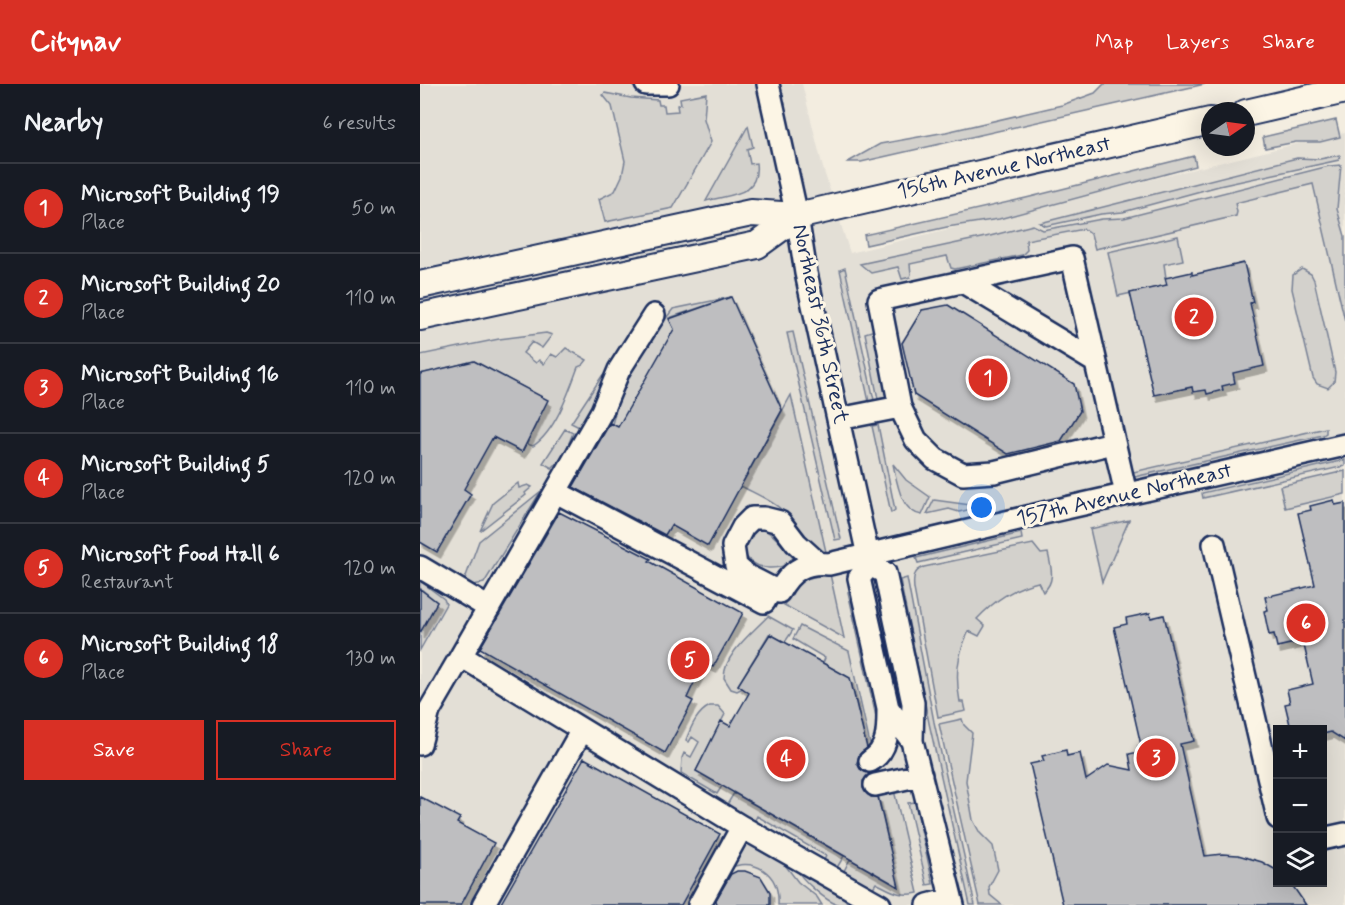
<!DOCTYPE html>
<html lang="en">
<head>
<meta charset="utf-8">
<style>
	:root { --surface:#171b24; --page:#20242c; --text:#f1f3f6; --muted:#9ea1a6; --line:#363941; --accent:#d93025 }
	body { margin:0; font-family:Mynerve,sans-serif; background:var(--page); color:var(--text) }
	.controls { position:absolute; right:18px; bottom:18px; display:grid; overflow:hidden; border-radius:0px; box-shadow:0 6px 24px #0002 }
	.controls button { width:54px; height:54px; display:grid; place-items:center; padding:0; border:0; border-bottom:2px solid var(--line); background:var(--surface); color:var(--text); font:30px sans-serif }
	.compass { position:absolute; left:781px; top:18px; width:54px; height:54px; border-radius:50%; background:var(--surface); box-shadow:0 6px 24px #0002; rotate:77deg }
	.you { position:absolute; left:562px; top:424px; width:21px; height:21px; margin:-15px; border:4px solid #fff; border-radius:50%; background:#1a73e8; box-shadow:0 0 0 9px #1a73e833 }
	.badge { display:grid; place-items:center; width:39px; height:39px; border-radius:50%; background:var(--accent); color:#fff; font-size:20px; font-weight:700 }
	.pin { position:absolute; translate:-50% -50%; border:3px solid #fff; box-shadow:0 2px 6px #0006 }
	.list { margin:0; padding:0; list-style:none }
	h2 { display:flex; justify-content:space-between; align-items:center; height:78px; margin:0; padding:0 24px; font-size:26px }
	h2 small { font-size:20px; font-weight:400; color:var(--muted) }
	.list li { display:grid; grid-template-columns:39px 1fr auto; gap:18px; align-items:center; box-sizing:border-box; height:90px; padding:0 24px; border-top:2px solid var(--line) }
	.list b { display:block; font-size:22px; white-space:nowrap }
	.list p { margin:0; font-size:20px; white-space:nowrap; color:var(--muted) }
	.list em { font-size:20px; font-style:normal; color:var(--muted) }
	.actions { display:flex; gap:12px; padding:18px 24px }
	.actions a { flex:1; padding:14px 0; border:2px solid var(--accent); border-radius:0px; text-align:center; font-size:21px; color:var(--accent) }
	.actions .main { background:var(--accent); color:#fff }
	.icon { flex:none; width:33px; height:33px; fill:none; stroke:currentColor; stroke-width:2; stroke-linecap:round; stroke-linejoin:round }
	.map { position:relative; flex:none; width:925px; height:821px; overflow:hidden }
	header { display:flex; align-items:center; gap:36px; box-sizing:border-box; height:84px; padding:0 30px; background:var(--accent); color:#fff }
	header strong { font-size:28px }
	nav { display:flex; gap:33px; margin-inline-start:auto; font-size:21px }
	main { display:flex }
	aside { flex:1; background:var(--surface) }
	.map>svg:first-child { display:block }
	.built { fill:#e3dfd6; fill-rule:evenodd }
	.green { fill:#d3d1cc; stroke:#778095; stroke-width:1.5 }
	.building { fill:#bebec0; stroke:#1b2f5e; stroke-width:1.5; filter:url(#shadow) }
	.lines { fill:none; stroke-linecap:round; stroke-linejoin:round }
	.minor-casing { stroke:#1b2f5e; stroke-width:26 }
	.major-casing { stroke:#1b2f5e; stroke-width:30 }
	.minor { stroke:#fcf5e5; stroke-width:21 }
	.major { stroke:#fcf5e5; stroke-width:26 }
	.labels { text-anchor:middle; dominant-baseline:central; stroke-width:6; stroke-linejoin:round; paint-order:stroke }
	.street-label { font-size:22px; fill:#1b2f5e; stroke:#fcf5e5 }
</style>
</head>
<body>
<header>
<strong>Citynav</strong>
<nav><a>Map</a><a>Layers</a><a>Share</a></nav>
</header>
<main>
<aside>
<h2>Nearby<small>6 results</small></h2>
<ul class="list">
<li><span class="badge">1</span><div><b>Microsoft Building 19</b><p>Place</p></div><em>50 m</em></li>
<li><span class="badge">2</span><div><b>Microsoft Building 20</b><p>Place</p></div><em>110 m</em></li>
<li><span class="badge">3</span><div><b>Microsoft Building 16</b><p>Place</p></div><em>110 m</em></li>
<li><span class="badge">4</span><div><b>Microsoft Building 5</b><p>Place</p></div><em>120 m</em></li>
<li><span class="badge">5</span><div><b>Microsoft Food Hall 6</b><p>Restaurant</p></div><em>120 m</em></li>
<li><span class="badge">6</span><div><b>Microsoft Building 18</b><p>Place</p></div><em>130 m</em></li>
</ul>
<div class="actions"><a class="main">Save</a><a>Share</a></div>
</aside>
<div class="map">
<svg width="925" height="821" viewBox="0 0 925 821">
	<defs>
		<filter id="shadow"><feDropShadow dx="3.5" dy="6" stdDeviation="0" flood-color="#0004"/></filter>
	</defs>
	<rect width="100%" height="100%" fill="#f3ede0"/>
	<filter id="ink" filterUnits="userSpaceOnUse"><feTurbulence type="fractalNoise" baseFrequency=".0167" numOctaves="2"/><feDisplacementMap in="SourceGraphic" scale="12" xChannelSelector="R" yChannelSelector="G"/><feConvolveMatrix kernelMatrix="1 2 1 2 8 2 1 2 1" color-interpolation-filters="sRGB"/></filter>
	<g filter="url(#ink)">
		<path class="built" d="M0,0H382L403,84L430,169L925,48V821H0ZM858,646H902V798H858Z"/>
		<path class="green" d="M684,0H785L441,78H428L460,60L526,48L642,21L675,9Z
			M185,9L211,14L238,16L239,21H244L245,28L258,27L257,21L261,20L260,14L286,9L284,35L291,58L253,124L185,138L179,115L195,107L202,92L205,77L192,22L183,11Z
			M916,36L920,53L900,58H876L845,64L843,53Z
			M328,42L333,63L327,65L330,80L336,79C340,112 311,110 286,117Z
			M920,71L919,76L799,102L703,128L681,130L626,142L620,139L877,74L900,75Z
			M774,72L776,82L579,135L527,143L446,161L444,151L606,114Z
			M921,81L917,125L925,152V237L893,100L815,119L817,128L816,132L675,165L671,150L664,145L606,156L607,166L602,171L535,185L531,184L527,172L490,180L491,190L490,193L482,195L478,183L451,189L440,180L570,152L613,141L623,146L682,135L704,134L909,82Z
			M758,152L763,176L744,180L747,201L698,212L688,168Z
			M425,184L454,316L449,318L420,186Z
			M882,185L891,190L894,196L915,288L914,298L908,304L897,300L893,294L872,205L873,191Z
			M311,213L249,234L259,255L198,343L192,340L207,286L253,225Z
			M455,246L468,313L458,315L445,249Z
			M373,248L421,455L415,456L367,249Z
			M126,249L132,251L122,264L112,258L103,269L116,279L119,276L124,280L131,270L137,273L146,264L167,276L163,281L158,283C149,308 135,348 113,362L107,360L127,316L54,277L0,290V271L79,255Z
			M182,292L185,293L177,323L161,344L151,339Z
			M371,311L406,468C384,467 376,439 362,426C351,416 334,409 321,402Z
			M458,341L475,426L471,429L452,342Z
			M906,344V349L903,351L714,393L713,388Z
			M145,345L153,349L143,373L132,384L123,379Z
			M925,376V382L783,414L782,409Z
			M473,380L486,396L510,413L502,431C480,428 477,397 473,380Z
			M925,387V410L865,424L860,402Z
			M98,399L99,404L108,401L112,403L105,409L106,411L60,447L73,419Z
			M121,407L64,499L42,503L59,457Z
			M514,416L558,422L560,423L539,428L529,425L507,430Z
			M709,436L682,498L670,445Z
			M338,445C353,445 364,465 375,476C338,501 302,461 338,445Z
			M601,449L602,455L498,479L496,474Z
			M613,460L621,470L628,469C631,483 636,498 623,508L618,498C593,504 575,516 557,535L565,542L559,552L549,547C537,571 535,592 540,618H544L546,627L518,633L494,505C493,494 493,487 504,483Z
			M410,490L424,554L364,521C379,494 381,495 410,490Z
			M487,494L514,638L555,821H550L509,639L480,496Z
			M0,497L24,515L26,520L0,566V549L17,518L0,504Z
			M433,507L462,636L457,637L428,508Z
			M348,532L373,546L365,558L349,550L318,601L323,604L317,607L311,605L304,594C304,570 332,549 348,532Z
			M380,542L429,567L452,669L449,673L430,594L403,579L405,574L373,555Z
			M290,622H298L305,630L276,687L302,702L297,710L261,689L262,674L264,669L271,673L279,658L272,653L269,658L266,656C271,643 277,628 290,622Z
			M542,635L544,641L552,649L546,697L553,736L560,749L573,762L578,786L569,803L570,811L582,821H560L519,640Z
			M474,706L498,809C479,813 472,807 456,799L451,807L422,791L430,775L478,803L458,710Z
			M314,709L424,772L415,787L402,780L406,772L337,732L333,740L305,724Z
			M495,718L513,800L507,801L488,719Z
			M321,755L359,773L378,798L397,813L402,821H358C360,789 335,772 306,785Z
			M375,783L423,812L429,821C426,821 422,821 419,821C406,818 381,795 375,783Z"/>
		<path class="building" d="M824,179L833,218L830,219L844,282L813,289L815,299L802,302L803,306L787,310L786,306L773,308L772,303L734,311L710,209L747,201L745,194L772,188V191Z
			M311,213L362,326L288,462L251,441L245,451L153,403L190,339L198,343L254,245L249,235Z
			M528,221L654,300L660,327L641,357L588,370L494,311L482,259L502,226Z
			M54,277L128,316L102,368L73,353L44,405L51,410L17,468L0,458V290Z
			M914,416L915,421L925,419V657L911,648L903,650V645H871L865,620L870,619L867,606L893,600L883,557L857,563L854,550L849,551L844,527L848,526L845,513L895,501L878,429L891,426L890,422Z
			M139,428L231,475L229,477L323,529L293,583L285,579L273,601L267,614L273,617L245,669L60,564Z
			M0,505L17,518L0,549Z
			M730,529L731,534L744,531L774,657L760,660L785,772L802,770L818,771L842,778L858,787V798H870L886,821H643L610,680L624,677L622,672L646,666L647,672L660,669L666,696L688,681L712,686L709,670L719,668L718,662L721,661L694,543L707,540L706,534Z
			M350,550L430,594L447,664L439,671L437,679L440,685L450,690L443,697V704L451,713H458L479,803L276,687L301,637L310,642L329,609L318,601Z
			M164,674L300,750L261,821H80Z
			M0,713L40,734L37,739L74,759L41,821H0Z
			M317,787H325L341,793L350,808V821H297L296,816L311,790Z"/>
		<g class="lines">
			<g class="minor-casing">
				<path id="minor" d="M226,0H248
					M348,0L377,132L386,189L450,481
					M543,198L674,277
					M234,231L199,286L182,327L41,572L322,743L460,821
					M419,335L480,323
					M693,359L574,388L543,390L515,375L496,356L480,323L459,216L652,174L706,410
					M136,408L344,518L352,504
					M794,460L858,734
					M398,479L376,459L360,438L344,434H332L323,443L313,462L316,482L326,491L359,508C370,487 385,477 409,480L628,428L925,361
					M450,481L465,489L493,619L492,657L533,821
					M450,481L439,494L468,624L492,657
					M0,483L69,524
					M0,660L9,627L41,572
					M450,677C469,666 468,644 468,624
					M455,701L501,691
					M902,755L925,750
					M63,821L162,646
					M279,821L322,743
					M508,821L531,815"/>
			</g>
			<g class="major-casing">
				<path id="major" d="M826,29L925,6
					M0,201L331,129L377,132L790,37
					M0,233L337,161L377,132"/>
			</g>
			<use href="#minor" class="minor"/>
			<use href="#major" class="major"/>
		</g>
	</g>
	<g class="labels">
		<g class="street-label">
			<text transform="translate(584 84) rotate(-13)">156th Avenue Northeast</text>
			<text transform="translate(400 240) rotate(78)">Northeast 36th Street</text>
			<text transform="translate(704 411) rotate(-13)">157th Avenue Northeast</text>
		</g>
	</g>
</svg>
<div class="controls">
<button>+</button>
<button>−</button>
<button><svg class="icon" aria-label="layers" viewBox="0 0 24 24"><path d="M12 4l9 5-9 5-9-5zM3 14l9 5 9-5"/></svg></button>
</div>
<svg class="compass" viewBox="-18 -18 36 36"><path d="M0-13l5 13h-10z" fill="#e53935"/><path d="M0 13l5-13h-10z" fill="#9ea1a6"/></svg>
<div class="you"></div>
<div class="pin badge" style="left:568px;top:294px">1</div>
<div class="pin badge" style="left:774px;top:233px">2</div>
<div class="pin badge" style="left:736px;top:674px">3</div>
<div class="pin badge" style="left:366px;top:675px">4</div>
<div class="pin badge" style="left:270px;top:576px">5</div>
<div class="pin badge" style="left:886px;top:539px">6</div>
</div>
</main>
</body>
</html>
